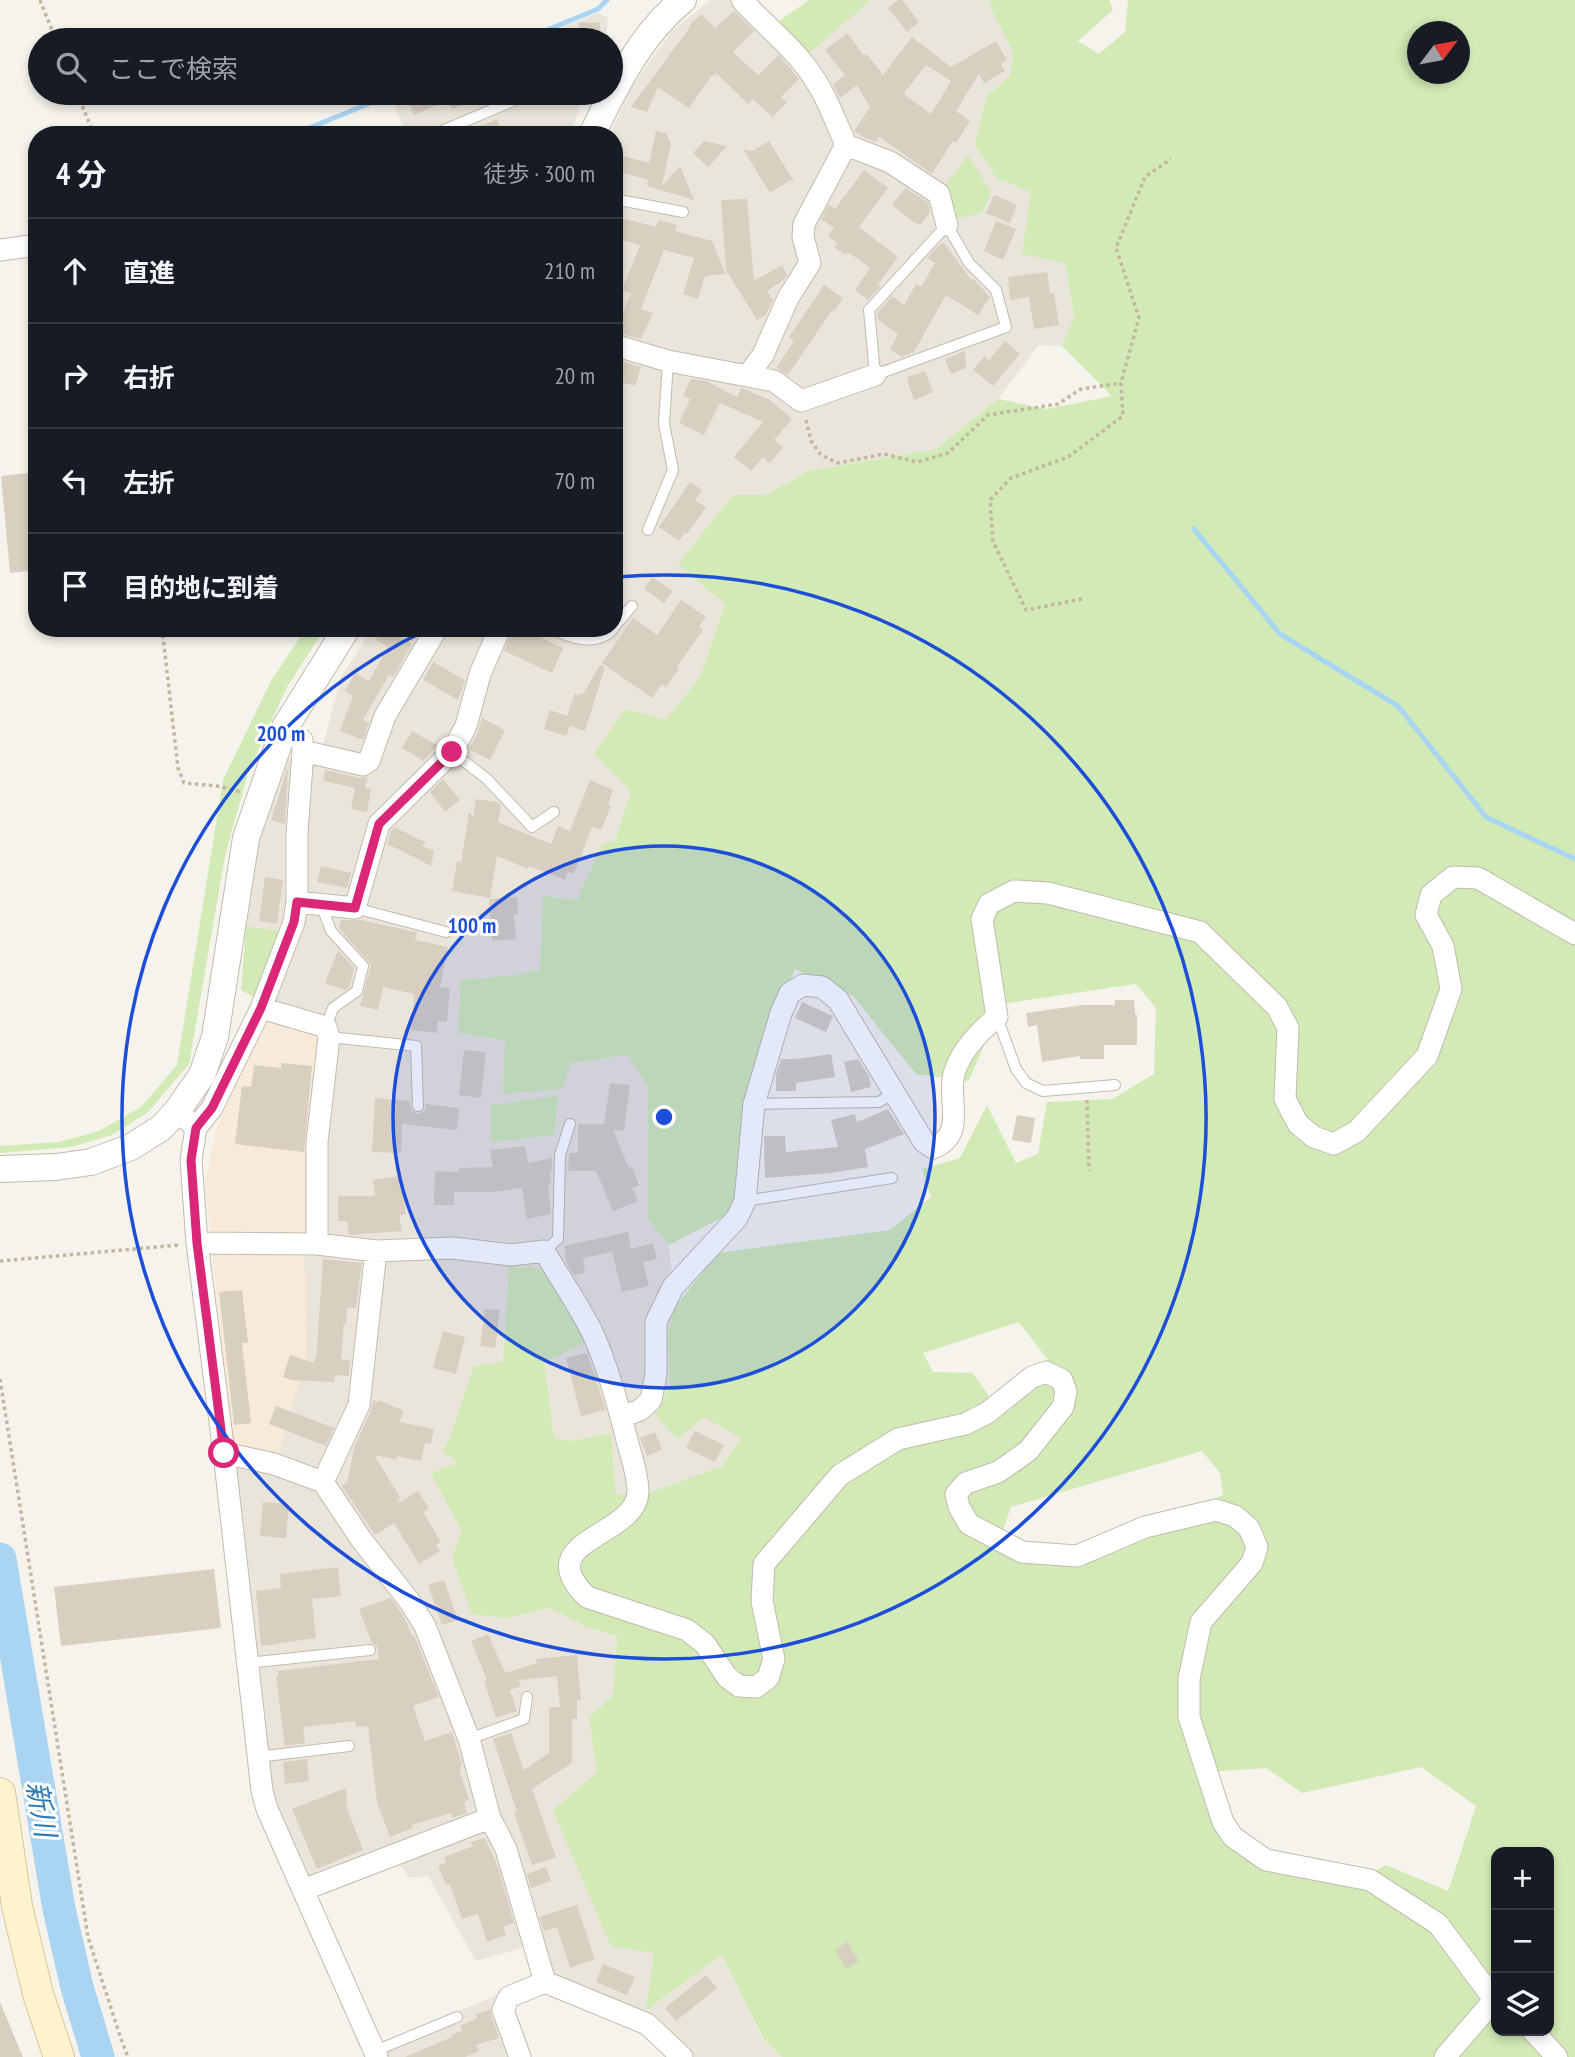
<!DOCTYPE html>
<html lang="ja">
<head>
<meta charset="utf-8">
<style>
	:root { --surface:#171b24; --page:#242831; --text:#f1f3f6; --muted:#9ea1a6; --line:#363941 }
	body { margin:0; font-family:"PT Sans Narrow","Noto Sans JP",sans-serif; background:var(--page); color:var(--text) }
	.controls { position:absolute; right:21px; bottom:21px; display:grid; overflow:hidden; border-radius:14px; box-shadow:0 4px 10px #0003 }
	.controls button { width:63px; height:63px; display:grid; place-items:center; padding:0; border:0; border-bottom:2px solid var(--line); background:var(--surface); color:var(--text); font:35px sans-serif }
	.compass { position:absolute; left:1407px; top:21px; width:63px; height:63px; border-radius:50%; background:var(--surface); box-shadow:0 4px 10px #0003; rotate:58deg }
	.stop { position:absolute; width:21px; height:21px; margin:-16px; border:5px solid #db2777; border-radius:50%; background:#fff }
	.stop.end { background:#db2777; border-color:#fff; box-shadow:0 2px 7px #0008 }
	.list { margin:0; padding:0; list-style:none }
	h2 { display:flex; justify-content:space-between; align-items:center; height:91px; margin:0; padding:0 28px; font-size:30px }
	h2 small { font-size:23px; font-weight:400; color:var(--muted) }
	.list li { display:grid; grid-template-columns:46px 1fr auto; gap:21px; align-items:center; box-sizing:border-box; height:105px; padding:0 28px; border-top:2px solid var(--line) }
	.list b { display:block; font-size:26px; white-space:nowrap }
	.list em { font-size:23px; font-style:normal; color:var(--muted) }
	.icon { flex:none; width:38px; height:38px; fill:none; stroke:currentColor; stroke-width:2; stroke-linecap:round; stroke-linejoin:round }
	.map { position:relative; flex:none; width:1575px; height:2057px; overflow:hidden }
	.search { position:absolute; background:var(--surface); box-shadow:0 4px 10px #0003; left:28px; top:28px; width:595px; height:77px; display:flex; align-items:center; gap:18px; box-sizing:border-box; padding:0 24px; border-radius:38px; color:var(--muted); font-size:26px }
	.panel { position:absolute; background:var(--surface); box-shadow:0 4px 10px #0003; left:28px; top:126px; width:595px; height:511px; border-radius:28px }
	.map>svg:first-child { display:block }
	.residential { fill:#eae5da }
	.commercial { fill:#f7ead8 }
	.green { fill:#d2eab5; fill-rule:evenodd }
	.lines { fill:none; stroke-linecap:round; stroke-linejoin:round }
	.stream { stroke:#a9d4f2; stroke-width:5 }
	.river { stroke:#a9d4f2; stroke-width:33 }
	.building { fill:#d8cfc1; fill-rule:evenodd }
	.service-casing { stroke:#c2bbae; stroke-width:12 }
	.minor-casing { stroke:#c2bbae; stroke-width:23 }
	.tertiary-casing { stroke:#c2bbae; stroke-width:28 }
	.secondary-casing { stroke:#d6c79b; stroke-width:32 }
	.path { stroke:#c4b79f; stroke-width:3.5; stroke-dasharray:3.5 3.5; stroke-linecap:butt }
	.service { stroke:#fff; stroke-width:10 }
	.minor { stroke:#fff; stroke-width:21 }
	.tertiary { stroke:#fff; stroke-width:26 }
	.secondary { stroke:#fff3cd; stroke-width:30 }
	.route { stroke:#db2777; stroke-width:9 }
	.ring { fill:none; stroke:#1d4ed8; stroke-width:3.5 }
	.labels { text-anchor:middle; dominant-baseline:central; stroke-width:6; stroke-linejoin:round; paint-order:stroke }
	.water-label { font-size:28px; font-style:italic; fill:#2e7ab2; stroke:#fff }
	.centre { fill:#1d4ed8; stroke:#fff; stroke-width:3.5 }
	.ring-label { font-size:21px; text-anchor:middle; font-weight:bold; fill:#1d4ed8; stroke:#fff; stroke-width:6; stroke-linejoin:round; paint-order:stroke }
</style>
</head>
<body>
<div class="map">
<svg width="1575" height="2057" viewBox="0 0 1575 2057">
	<rect width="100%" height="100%" fill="#f6f3ec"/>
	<path class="residential" d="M710,0H757L779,21L807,54L871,0H993L989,5L1013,52L1010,76L987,96L996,178L1032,192L1065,263L1074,317L1062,346L1039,345L998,399L936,449L808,471L766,495H733L725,604L700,677L666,721L594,753L631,791L615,841L602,845L577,900L543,896L540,970L571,1063L628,1055L648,1087V1219L669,1245L675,1307L667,1335L670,1384L656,1416H704L742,1437L724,1466L646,1494L616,1495L611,1433L571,1441L554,1439L544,1362L586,1342L510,1266L503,1362L454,1426L443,1452L458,1463L431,1473L463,1531L452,1558L507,1618L550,1608L587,1627L617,1636L613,1695L589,1718L597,1772L654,1953L647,2009L722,1955L763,2040L782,2057H672L645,2030L541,1991L526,1947L476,1961L428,1876L409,1878L399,1864L318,1896L274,1801L232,1447L269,1019L283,932L246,926L262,824L287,758L319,761L341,677L373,628H614V135H610L630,89L673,30Z
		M598,13L608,18L606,40H531Z
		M403,93H584L571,135H406L392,97Z
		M503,1993L527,2057H389L382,2042Z"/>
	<path class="commercial" d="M269,1019L324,1032L314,1238H304L307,1353L279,1452L232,1447L205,1183L217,1126Z"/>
	<path class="green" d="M809,0H871L807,55L779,21Z
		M993,0H1109L1113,10L1078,41L1099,54L1125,32L1128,0H1575V2057H782L764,2040L722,1955L646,2010L654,1953L611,1946L553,1810L597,1772L589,1718L613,1695L617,1636L587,1627L550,1608L507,1618L472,1614L452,1558L462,1531L431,1473L458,1463L443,1452L454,1426L474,1366L503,1362L509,1266L549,1269L587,1342L544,1362L554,1438L571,1441L611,1433L616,1495L646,1494L723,1466L741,1438L704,1417L677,1439L656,1416L670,1384L667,1335L675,1307L718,1253L890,1230L931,1197L922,1169L960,1158L987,1105L1016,1163L1038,1154L1047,1102L1112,1099L1154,1074L1156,1008L1136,984L1001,1004L969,1081L916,1074L853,996L795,969L751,1073L734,1211L669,1245L648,1219V1087L628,1055L571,1063L562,1089L503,1094L505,1040L458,1033L461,980L509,976L540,970L543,896L577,900L602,845L615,841L631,791L594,753L626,709L666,720L700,677L725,604L678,564L733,495H766L808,471L936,449L998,399L1047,409L1112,396L1062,346L1074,317L1065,263L1022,254L1031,192L996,178L975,144L987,96L1010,76L1013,52L989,5ZM1418,32H1460V74H1418ZM1019,1322L1048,1360L995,1405L973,1373L933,1372L923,1353ZM1202,1451L1220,1473L1223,1495L1078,1562L1001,1535L1011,1507ZM1421,1767L1476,1806L1448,1891L1386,1865L1352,1884L1221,1835L1207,1772L1266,1768L1302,1793ZM1496,1852H1549V2031H1496Z
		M968,155L991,192L982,213L956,219L942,190Z
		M306,628H325L287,687L248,773L225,856L189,1064L148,1112L112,1135L71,1147L0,1153V1146L59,1142L99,1131L141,1107L177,1065L223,780L271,681Z
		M246,926L284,932L254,997L241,990Z
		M558,1096L554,1135L491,1142V1105Z"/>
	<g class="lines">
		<path class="stream" d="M523,40L598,9L607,0
			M292,135L395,93
			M1194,529L1280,634L1398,706L1486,817L1575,859"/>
		<path class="river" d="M0,1559L59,1909L77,1987L98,2057"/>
	</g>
	<path class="building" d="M898,0H902L919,22L907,32L888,8Z
		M734,11L754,31L733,52L758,75L779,55L799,79L781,97L787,102L773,117L752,99L748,104L716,73L714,76L712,75L689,108L658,87L647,112L631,107L690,27L689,26L701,14L715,28Z
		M579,22L600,23L599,40H550V38L579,28Z
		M847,33L864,56L867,54L883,75L912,37L951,67L996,41L1007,60L1001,64L1005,71L984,83L979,74L956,111L970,121L956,143L953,141L932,174L879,137L876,142L865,138L854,131L870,107L857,85L840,98L833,84L845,75L825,50ZM926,65L951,81L931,114L905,95V92Z
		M405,93H490L452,109L448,100L414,115Z
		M497,119L504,135H459V134Z
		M656,131L666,133L671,143L662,186L680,166L694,200L647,186L648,180L619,172L623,156L649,163Z
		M704,141L727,146L708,167L693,153Z
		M769,141L795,183L791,180L770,193L743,149L752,151Z
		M864,170L888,188L859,227L898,257L878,285L880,287L868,300L855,290L870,268L848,252L846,255L834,247L837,243L828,236L834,228L821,219L829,204L835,209Z
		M905,188L928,202L930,212L920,225L913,222L892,205Z
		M994,195L1017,205L1010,223L986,213Z
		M747,199L754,281L782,265L787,274L784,280L767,291L773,300L766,315L757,320L726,270L721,200Z
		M614,216L656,227L658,220L677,225L675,231L712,241L726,274L705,276L698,299L683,294L694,258L664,250L641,309L653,313L641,339L614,332L631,294L622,290L640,245L614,238Z
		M996,221L1016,229L1003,260L984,251Z
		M941,243H944L972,281L973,278L990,297L978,315L946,295L914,352L902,357L890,350L898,334L878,320L877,314L892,296L904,305L916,284L921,287L935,263L927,258Z
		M1047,272L1050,293H1054L1059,325L1034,329L1029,297L1010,300L1008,277Z
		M824,285L843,298L834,311L832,310L788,375L776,368L794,341L789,337Z
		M1005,341L1020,354L993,386L973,370L985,356L989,360Z
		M965,351L966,368L951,374L945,359Z
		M614,359L641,367L635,386L614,380Z
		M925,371L933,392L914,400L908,383V377Z
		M691,379L706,381L737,397L741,388L744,389L770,400L792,419L774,440L783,447L770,463L763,457L751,471L734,457L763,422L720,403L704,435L679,423L690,399L683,396Z
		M37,472V570L10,573L1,476Z
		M690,482L702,490L695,500L706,507L687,534L685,532L679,541L659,527Z
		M652,577L673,591L664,603L644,589Z
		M681,600L706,617L699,627L703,630L677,667L679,668L666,687L662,684L652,698L602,663L633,618L657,635Z
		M383,628H406L401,637L412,644L393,677L389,675L363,720L369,723L363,740L340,731L353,696L345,691L355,673L369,681L388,647L376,640Z
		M513,628H520L563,648L552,673L504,651Z
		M433,662L465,680L458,700L423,680Z
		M600,665L605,667L585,731L570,726L566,736L544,729L550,710L567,716L575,693L579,696L581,693L583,694Z
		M482,718L505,730L490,760L469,749L478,732Z
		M412,731L437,745L424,761L402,748Z
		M287,769L288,770L285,824L271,820Z
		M325,770L360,778L368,777L365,788L371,789L367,812L351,809L355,788L323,781Z
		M443,779L460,800L445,812L430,792Z
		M590,780L613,790L608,805L611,806L601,830L592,827L574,874L568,872L565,880L529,866L528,869L497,856L490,898L452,891L457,861L461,863L469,812L473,817L476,799L498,802L501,806L498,822L551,844L558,826L570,831Z
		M395,827L425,842L423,846L434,851L431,866L387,844L391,831Z
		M321,866L351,873L347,888L317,882Z
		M265,877L283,880L277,924L259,921Z
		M517,897L518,914H514L516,939L492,941L489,899Z
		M341,920H361L410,931L417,932L415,940L448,947L440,987L450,988L447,1022L438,1021L437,1033L411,1030L414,994L383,987L378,1010L360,1006L371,965L339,928Z
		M338,950L354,968L350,986L345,990L325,983Z
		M1115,1000H1134L1135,1014L1137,1015V1045H1104V1059H1080V1056L1042,1062L1037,1025L1028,1027L1026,1013L1082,1005H1115Z
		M802,1002L833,1016L826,1032L795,1018Z
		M464,1050L486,1052L481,1098L459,1095Z
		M831,1054L835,1077L796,1083V1091H776V1075L781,1059H796Z
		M858,1059L869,1076L871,1087L851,1092L844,1062Z
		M281,1063L312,1066L304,1152L235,1144L242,1086L251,1087L254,1065L281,1068Z
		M610,1083L630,1085L624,1131L613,1130L629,1168L632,1167L639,1185L632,1188L638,1201L613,1211L596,1171H568L569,1153H578V1124H604Z
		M375,1098L408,1101L410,1102L412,1111L418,1114L425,1110L426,1104L459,1108L457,1130L402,1124L401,1153L372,1152Z
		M888,1109L904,1134L865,1149L868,1167L831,1173L765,1178L764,1136H785L786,1152L838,1147L831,1120L855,1114L857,1122Z
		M1017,1115L1035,1118L1031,1143L1012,1140Z
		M525,1146L528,1163L552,1158V1171H550L551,1183L548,1184L551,1214L527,1219L522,1188L493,1192H454V1205H434L435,1171L459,1172V1168L493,1167L490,1150Z
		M401,1176L406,1215H399L402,1231L349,1235L347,1221H338V1196H375L373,1180Z
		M628,1232L631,1249L653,1243L657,1259L643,1262L649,1286L622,1292L612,1252L583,1258L585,1273L574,1275L567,1264L564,1246Z
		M323,1259L362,1263L356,1308H347L346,1324H344L341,1359L350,1360L349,1376L335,1375L334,1382L291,1380L283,1377L290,1355L314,1363V1358H316Z
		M242,1290L248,1343H242L251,1423L234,1425L219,1292Z
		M485,1309L500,1310L495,1348L480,1346Z
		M443,1331L465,1337L456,1374L433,1368Z
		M587,1353L606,1410L581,1416L566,1358Z
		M373,1400L378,1402L379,1400L404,1411L399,1422L434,1429L431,1444L425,1443L421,1461L396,1456L398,1460L374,1455L400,1497L398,1503L418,1491L429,1508L423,1512L441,1542L436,1545L440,1551L419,1564L394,1523L375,1535L341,1485L347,1483L355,1445L371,1411Z
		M276,1406L334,1428L326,1446L269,1424Z
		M695,1431L724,1445L715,1462L686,1448Z
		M655,1432L662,1450L647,1456L640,1438Z
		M263,1502L289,1504L286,1538L260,1536Z
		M338,1567L341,1596L312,1599L316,1638L261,1646L256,1591L281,1588L280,1574Z
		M214,1569L221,1628L61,1646L54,1587Z
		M444,1580L458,1620L442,1625L428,1585Z
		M391,1598L405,1619L412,1636L414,1635L439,1697L413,1706L425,1741L452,1732L462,1765L460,1766L461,1772L460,1773L469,1800L464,1802L467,1813L452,1818L451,1813L412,1825L413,1828L390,1837L377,1802L368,1726L356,1727L355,1721L303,1727L305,1743L285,1746L276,1677L278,1676V1671L379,1659L377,1646L372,1643L359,1609Z
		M488,1634L505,1673L537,1663L536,1659L577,1655L581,1700H577V1719H572V1763L532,1789L556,1857L532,1865L514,1813L517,1812L493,1739L511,1733L524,1770L549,1753V1707H560L557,1676L519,1680L521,1686L510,1690L517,1711L496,1718L484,1681L487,1680L471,1641Z
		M307,1759L309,1781L285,1784L283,1762Z
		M346,1788L347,1808L363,1850L317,1869L292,1809Z
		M485,1838L498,1867L514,1923L503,1927L506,1935L487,1942L478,1914L462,1919L450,1884L446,1885L438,1866L446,1862L444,1857L473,1846L471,1842Z
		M546,1867L551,1881L531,1888L527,1874Z
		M577,1905L595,1959L570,1968L557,1927L544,1931L539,1917Z
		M847,1942L859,1961L846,1969L835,1950Z
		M603,1964L635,1977L627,1995L596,1982Z
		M706,1975L717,1988L676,2021L665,2008Z
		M0,2002L23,2057H0Z
		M491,2009V2014L499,2038L476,2045L479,2051L465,2057H405L452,2037L451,2035L462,2031L460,2026L478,2018L476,2014Z"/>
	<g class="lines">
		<g class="service-casing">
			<path id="service" d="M432,135L532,93
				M614,199L683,212
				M947,225L969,263L996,290L1006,327L875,375L869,310Z
				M648,530L673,470L664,424L668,361
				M614,627L632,606
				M552,628C570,639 598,647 614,628
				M452,752L487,779L532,827L554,812
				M321,904L331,931L363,966L357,991L333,1008L326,1027
				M355,908L446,932
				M997,1017L1016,1069L1026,1083L1043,1091L1115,1085
				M329,1037L416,1046L418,1106
				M754,1104L879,1102L894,1093
				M745,1201L892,1178
				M544,1251L558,1239L560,1155L570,1124
				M247,1663L370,1650
				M469,1739L524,1719L527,1697
				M257,1757L349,1746
				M375,2051L457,2017"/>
		</g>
		<g class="minor-casing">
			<path id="minor" d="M742,0C761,22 785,40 803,63C823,87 834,117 846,145L890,162L939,194L947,225
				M0,250L37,245
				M614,345L668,361L774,381L801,401L875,375
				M748,375L763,355L788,298L810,263L803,237L804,224L846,145
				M303,751L363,765L369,761L385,716L437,628
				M297,902L355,908L379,824L452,752L466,726L480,674L500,628
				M261,1008L326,1027L329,1037L317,1142V1244
				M177,1111L196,1128L191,1160L197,1243L224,1453L262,1791L267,1809L377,2057
				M196,1128L212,1108L261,1008L294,922L297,902V833L303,751L302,740L284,729
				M197,1243L317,1244L376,1251L452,1248L511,1255L544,1251C560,1278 579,1305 593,1334C608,1367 618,1404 627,1440C631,1456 638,1475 638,1492C636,1538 528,1539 587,1597L687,1630L705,1644L727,1677L739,1686L756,1687L768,1678L774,1659L762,1601L764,1564L840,1475L898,1439L965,1424L987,1413L1032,1377L1046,1372L1062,1380L1066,1392L1063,1407L1028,1451L998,1472L966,1483L956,1494L959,1507L969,1524L1022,1552L1077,1556L1145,1527L1216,1510L1235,1516L1249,1528L1257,1547L1252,1563L1201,1622L1189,1679V1717L1223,1822L1233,1837L1266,1860L1370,1880L1438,1924L1496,2002
				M621,1417L640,1410L651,1400L656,1374V1322L673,1287L737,1218L745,1201L754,1104L781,1013L790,993L803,985L822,987L838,1000L924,1142L933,1148C967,1134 947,1102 954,1074C960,1052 979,1032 997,1017L982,919L989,904L1014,891L1048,893L1200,932L1277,1007L1288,1028L1285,1099L1298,1124L1314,1137L1334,1144L1357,1131L1427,1056L1451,989L1443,946L1426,915L1431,895L1453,877L1478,878L1575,934
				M224,1453L274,1464L323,1482L361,1539L410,1602L425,1626L469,1739L490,1818L506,1849L545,1982L647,2024L682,2057
				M323,1482L359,1405L376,1251
				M303,1890L490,1818
				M1533,2031L1557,2057
				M520,2057L503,2010L509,1997L545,1982
				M1445,2057L1494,2000"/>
		</g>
		<g class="tertiary-casing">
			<path id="tertiary" d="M592,135C615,86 641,34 683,0
				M0,1169L56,1167L91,1162L131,1147L161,1128L177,1111L202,1075L215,1037L246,838L284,729L347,628"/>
		</g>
		<g class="secondary-casing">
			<path id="secondary" d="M0,1793L17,1906L38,1994L59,2057"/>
		</g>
		<path class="path" d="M40,0L56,40
			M77,93L94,135
			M806,420L811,441L821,455L838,463L884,454L917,462L948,453L988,415L1058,404L1081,389L1121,383
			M1082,599L1026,610L993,541L990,500L1011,478L1068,457L1123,416L1121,383L1139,318L1116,248L1145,177L1171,159
			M162,628L178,768L184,783L217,786L241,792
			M1087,1100L1089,1171
			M0,1261L179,1245
			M0,1379L88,1937L122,2042L128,2057"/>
		<use href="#service" class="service"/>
		<use href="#minor" class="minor"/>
		<use href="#tertiary" class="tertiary"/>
		<use href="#secondary" class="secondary"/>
	</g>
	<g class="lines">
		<path class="route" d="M224,1453L197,1243L191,1160L196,1128L212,1108L261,1008L294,922L297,902L355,908L379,824L452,752"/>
	</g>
	<circle cx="664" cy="1117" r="271" fill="#1d4ed8" fill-opacity=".12"/>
	<g class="ring">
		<circle cx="664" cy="1117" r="271"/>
		<path d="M617 577A542 542 0 1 1 426 630"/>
	</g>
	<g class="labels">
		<g class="water-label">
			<text transform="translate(42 1809) rotate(80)">新川</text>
		</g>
	</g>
	<circle cx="664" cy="1117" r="10" class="centre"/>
	<g class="ring-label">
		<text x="281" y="741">200 m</text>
		<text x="472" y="933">100 m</text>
	</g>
</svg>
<div class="controls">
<button>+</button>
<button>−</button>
<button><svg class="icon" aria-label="layers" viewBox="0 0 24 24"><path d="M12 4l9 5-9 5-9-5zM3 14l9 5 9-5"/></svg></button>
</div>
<svg class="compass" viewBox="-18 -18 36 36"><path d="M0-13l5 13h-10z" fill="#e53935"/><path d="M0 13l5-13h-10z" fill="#9ea1a6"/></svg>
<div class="stop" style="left:224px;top:1453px"></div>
<div class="stop end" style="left:452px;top:752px"></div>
<div class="search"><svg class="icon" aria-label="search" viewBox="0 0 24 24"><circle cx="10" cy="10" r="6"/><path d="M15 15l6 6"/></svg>ここで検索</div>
<section class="panel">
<h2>4 分<small>徒歩 · 300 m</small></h2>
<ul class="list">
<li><svg class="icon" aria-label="ahead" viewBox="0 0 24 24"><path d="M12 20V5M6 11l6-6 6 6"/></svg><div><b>直進</b></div><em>210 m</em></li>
<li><svg class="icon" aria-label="right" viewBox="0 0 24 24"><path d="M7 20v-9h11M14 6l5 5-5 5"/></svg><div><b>右折</b></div><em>20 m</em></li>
<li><svg class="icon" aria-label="left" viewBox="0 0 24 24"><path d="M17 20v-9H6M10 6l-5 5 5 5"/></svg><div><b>左折</b></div><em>70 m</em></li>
<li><svg class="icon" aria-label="arrive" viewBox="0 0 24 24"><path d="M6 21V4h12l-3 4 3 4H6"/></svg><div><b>目的地に到着</b></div></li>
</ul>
</section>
</div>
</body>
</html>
